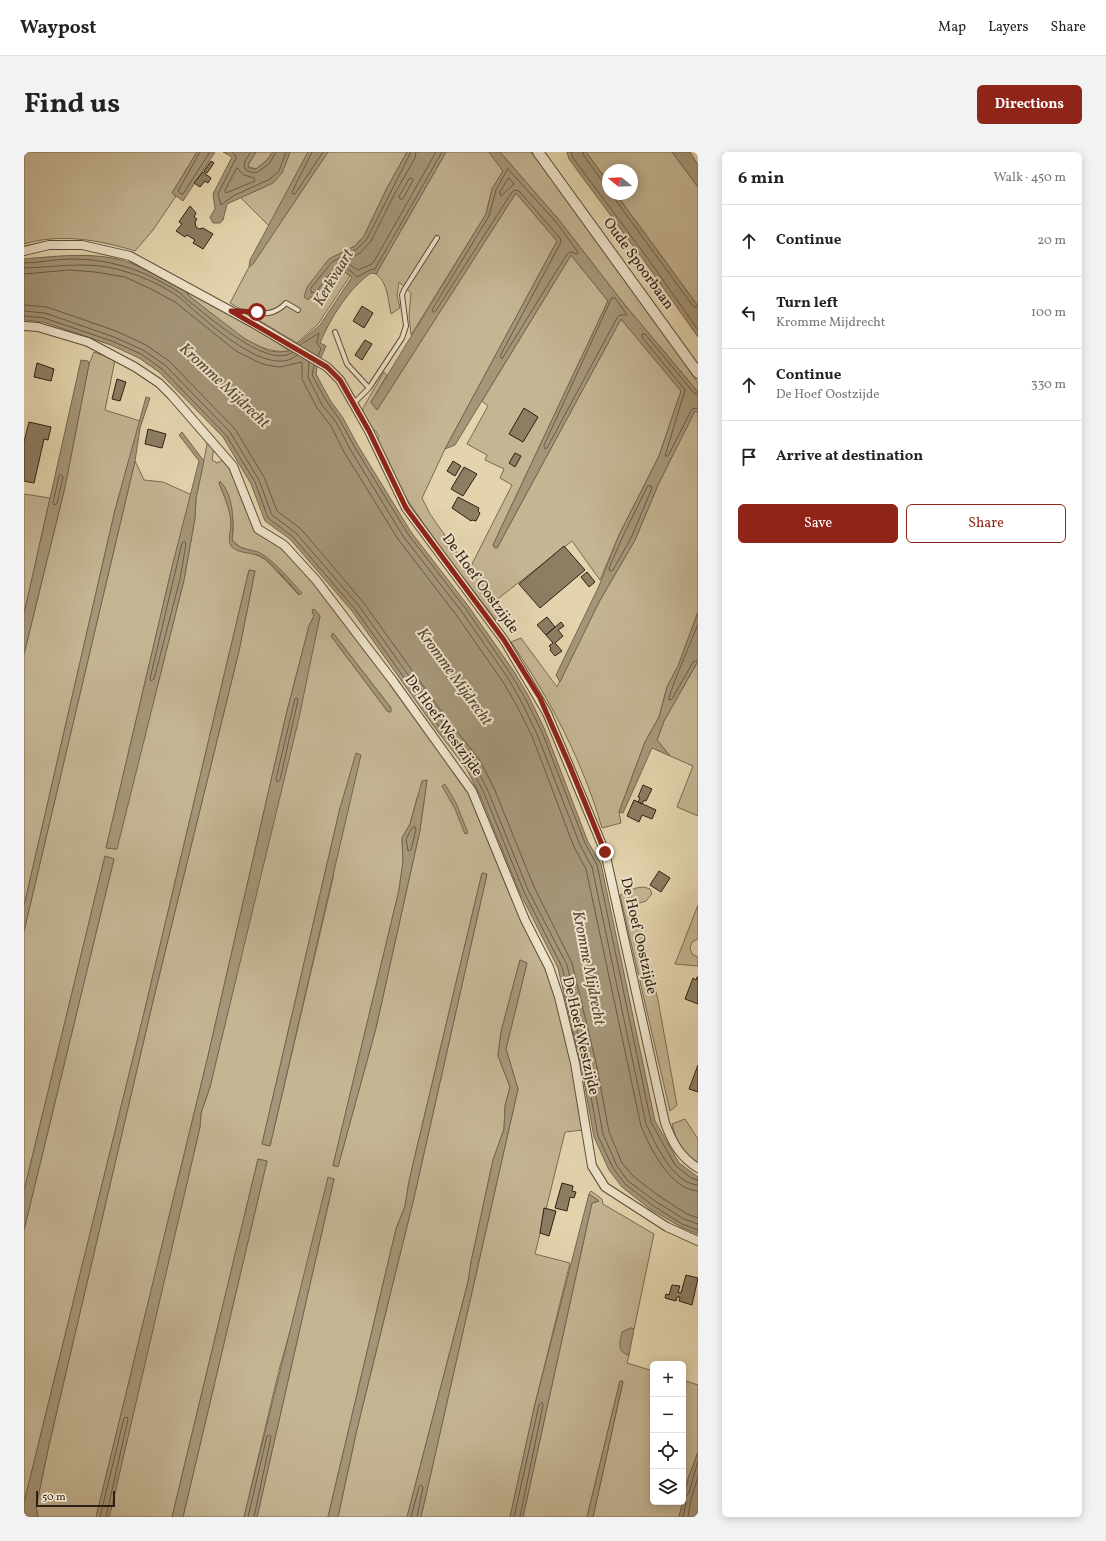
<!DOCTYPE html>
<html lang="en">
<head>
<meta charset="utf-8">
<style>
	:root { --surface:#fff; --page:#f2f2f2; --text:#222; --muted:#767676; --line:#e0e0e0; --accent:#8f2418 }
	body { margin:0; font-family:Vollkorn,serif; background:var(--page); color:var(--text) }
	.controls { position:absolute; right:12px; bottom:12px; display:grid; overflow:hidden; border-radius:6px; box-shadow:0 2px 10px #0003 }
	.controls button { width:36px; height:36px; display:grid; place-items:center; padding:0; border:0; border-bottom:1px solid var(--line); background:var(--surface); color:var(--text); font:20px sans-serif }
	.compass { position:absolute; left:578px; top:12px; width:36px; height:36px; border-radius:50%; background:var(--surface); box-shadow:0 2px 10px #0003; rotate:288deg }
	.scale { position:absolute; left:12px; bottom:10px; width:79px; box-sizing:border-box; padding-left:4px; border:2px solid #2e1e13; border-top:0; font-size:11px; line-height:14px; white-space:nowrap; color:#2e1e13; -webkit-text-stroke:3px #ede3ca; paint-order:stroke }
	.stop { position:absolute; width:12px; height:12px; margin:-9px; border:3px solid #8f2418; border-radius:50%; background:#fff }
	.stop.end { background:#8f2418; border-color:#fff; box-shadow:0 1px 4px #0008 }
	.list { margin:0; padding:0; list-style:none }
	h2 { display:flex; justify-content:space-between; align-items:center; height:52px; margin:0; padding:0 16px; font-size:17px }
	h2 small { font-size:13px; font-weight:400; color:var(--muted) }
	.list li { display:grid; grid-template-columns:26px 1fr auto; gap:12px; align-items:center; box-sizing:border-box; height:72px; padding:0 16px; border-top:1px solid var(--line) }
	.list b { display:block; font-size:15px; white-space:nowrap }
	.list p { margin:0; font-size:13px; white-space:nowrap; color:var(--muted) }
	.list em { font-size:13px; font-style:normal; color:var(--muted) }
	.actions { display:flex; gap:8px; padding:12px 16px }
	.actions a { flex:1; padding:9px 0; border:1px solid var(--accent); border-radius:6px; text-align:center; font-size:14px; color:var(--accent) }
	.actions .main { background:var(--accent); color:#fff }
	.icon { flex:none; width:22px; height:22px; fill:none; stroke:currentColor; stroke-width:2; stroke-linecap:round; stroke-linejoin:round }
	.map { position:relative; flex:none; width:674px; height:1365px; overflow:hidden; border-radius:6px }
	header { display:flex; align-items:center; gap:24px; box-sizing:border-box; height:56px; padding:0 20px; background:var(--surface); border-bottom:1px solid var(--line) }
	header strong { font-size:19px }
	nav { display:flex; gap:22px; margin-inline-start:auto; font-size:14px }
	.intro { display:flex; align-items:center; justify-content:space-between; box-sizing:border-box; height:96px; padding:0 24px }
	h1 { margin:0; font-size:28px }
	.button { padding:10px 18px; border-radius:6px; background:var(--accent); color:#fff; font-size:14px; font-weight:700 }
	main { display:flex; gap:24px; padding:0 24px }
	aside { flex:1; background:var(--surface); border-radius:6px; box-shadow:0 2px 10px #0003 }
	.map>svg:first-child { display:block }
	.green { fill:#c4b593; stroke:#796a53; fill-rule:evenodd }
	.water { fill:#a59679; stroke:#756650 }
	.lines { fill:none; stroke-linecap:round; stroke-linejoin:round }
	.shore { stroke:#6a5a46; stroke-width:1 }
	.building { fill:#8c7d63; stroke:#2e1e13 }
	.service-casing { stroke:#5b4c3a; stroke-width:6 }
	.minor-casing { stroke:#5b4c3a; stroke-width:10 }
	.tertiary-casing { stroke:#5b4c3a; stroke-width:12 }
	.service { stroke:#ede3ca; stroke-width:4 }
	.minor { stroke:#ede3ca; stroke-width:8 }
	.tertiary { stroke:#ede3ca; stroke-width:10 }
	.route { stroke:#8f2418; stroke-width:5 }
	.labels { text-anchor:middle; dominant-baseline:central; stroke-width:4; stroke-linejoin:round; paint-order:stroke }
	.street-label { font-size:15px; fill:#2e1e13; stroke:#ede3ca }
	.water-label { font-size:16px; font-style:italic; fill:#584837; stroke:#ede3ca }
</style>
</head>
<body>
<header>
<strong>Waypost</strong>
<nav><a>Map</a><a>Layers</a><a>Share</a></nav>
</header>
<div class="intro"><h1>Find us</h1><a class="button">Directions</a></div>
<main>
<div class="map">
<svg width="674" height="1365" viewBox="0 0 674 1365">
	<rect width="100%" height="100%" fill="#e3d4ad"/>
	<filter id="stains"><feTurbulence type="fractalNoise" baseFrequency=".005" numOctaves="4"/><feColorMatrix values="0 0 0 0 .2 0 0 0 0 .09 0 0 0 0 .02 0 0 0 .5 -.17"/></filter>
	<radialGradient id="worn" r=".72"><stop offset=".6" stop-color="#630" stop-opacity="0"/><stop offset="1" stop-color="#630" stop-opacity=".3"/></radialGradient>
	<path class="green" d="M0,0H173L148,41L152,44L129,78L111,99C76,88 36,81 0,92Z
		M232,0H249L242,9L232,17L225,15L224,13Z
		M266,0H284L245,74L216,45C246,33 255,33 266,0Z
		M304,0H383L363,36L340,84L331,94L305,107L286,145H293L314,120L318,118L326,124L294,172L273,191L206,151L225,115L229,111Z
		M422,0H465L479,19L468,37L462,62L387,183L385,163L387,141L375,130L373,144L376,156L367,162C364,149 364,130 352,122Z
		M476,0H507L605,131L674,231V240L601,153L535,68Z
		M562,0H648L674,35V154L592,42H608V18H584V30Z
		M492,41L533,89L421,297L398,346L406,362L445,418L488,333L476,326L480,317L461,308L463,303L443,292L464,254L458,249L547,103L584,149L469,393L471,396H473L597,167L657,239L635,304L595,383L576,428L548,389L471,449L479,461L472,468L421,402L379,342L352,290L355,285L352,279L345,276L339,263V256L360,220L363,223L347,250L353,258Z
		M162,139L245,185L265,199C229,204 192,164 165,144Z
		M70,200L91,208L81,258L116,269L91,358L0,754V502L41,335L65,212Z
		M671,258L674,261V460L654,514L643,535L635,565L621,590L595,660L597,671L578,676C559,610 526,547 487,490L497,486L533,535L575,450L611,388L634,333Z
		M184,288L190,296L188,308L193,311L199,308C218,326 223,353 230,378L261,399L302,444L443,633L525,815L546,904L559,978L541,980L511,1102L546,1111L511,1252L486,1365H397L494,937L482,897L503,811L496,808L477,880L474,903L486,935L481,954L480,977L469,1008L447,1110L444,1130L383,1365H314L333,1277L389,1050L463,722L458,721L385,1029L381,1054L372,1077L304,1365H233L310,1027L255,1218L220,1365H159L243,1009L234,1007L148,1365H85L176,975L177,961L186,935L296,464L290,457L288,459L290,464L285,474L262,563L184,904L72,1365H14L12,1355L25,1293L130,845L215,499L231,419L225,418L120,861L0,1351V1078L90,707L81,704L0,1039V779L111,309L120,328L139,330L168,343L149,411L82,696L92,697L160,428L171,366L172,346ZM195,331C205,354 212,363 208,388L216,395L239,403L275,443L242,408L235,404L208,394C204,386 207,381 207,372C207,357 200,344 195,331ZM309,481L367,556L364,560L307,484ZM403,628L396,678L352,876L314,1014H309L375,738L379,710L378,686L386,672L393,646ZM316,656L309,726L246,994L238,992Z
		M0,342L26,346L0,462Z
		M674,509V664L653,655L669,614L646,604L633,588L640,569Z
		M620,735L626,737L628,742L622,749L613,752L611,755L634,848L653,953L646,959L596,743L612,736Z
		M674,753V787L668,790L666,796L668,802L674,805V814L651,812Z
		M661,967L674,987V1012C659,1002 652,989 648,972Z
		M567,1039L578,1047L579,1052L630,1082L610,1177L607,1176L598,1180L602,1202L605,1203L603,1211L629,1219V1350H659L655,1365H569L599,1230L596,1229L563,1365H499L568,1051L575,1049L565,1042Z
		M659,1228L674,1233V1300L664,1327L659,1348Z"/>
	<path class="water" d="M173,0H191L159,49L148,41Z
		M199,0H232L224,13L225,16L232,17L242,9L249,0H266L258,21L249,31L203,52L199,68L196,71H189L186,65L191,57L189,42L208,5Z
		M284,0H304L229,112L225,115L226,108Z
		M383,0H422L352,122L347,121C325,136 306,167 296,191L302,194L293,215L292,222L306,248L319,266L333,292L387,380L445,455L491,521L505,545L521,578L564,690L577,712L631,969L655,1011L674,1025V1082L657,1075L626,1057L598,1035L585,1018L570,985L558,918L534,816L496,741L456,643L442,616L411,576L328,459L266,387L241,369L227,332L199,285L135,220L115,206L87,193L19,170L0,168V107C35,104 73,99 107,111C126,119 144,129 162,139L165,144L221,187L245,199L256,200L265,199L296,173L328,125L318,118L314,120L293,145H286L284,148L280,145L283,135L305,107L331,94L340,84L363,36Z
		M465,0H476L535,68L601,153L674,240V261L671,259L634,333L611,388L575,450L536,530L532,523L575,434L595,383L635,304L657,239L597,167L473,396H471L469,393L584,149L547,103L431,293L421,297L533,89L492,41L353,258L347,250L462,62L468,37L479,19Z
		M543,0H562L584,30V42H592L674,154V185L621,110L545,7Z
		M648,0H666L674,13V35Z
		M57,208L64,209L65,212L41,335L0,502V462Z
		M122,245L126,246L116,276L111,309L0,779V754L91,358Z
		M158,280L180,309L172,346L171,366L160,428L93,697L82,696L149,411L175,309L155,283Z
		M196,329C210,344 210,370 208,388C217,400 228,396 238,402C253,412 266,428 278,441L276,443C265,432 249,410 236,404C227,400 214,402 207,394C203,387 207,380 207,373C207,358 200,344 195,331Z
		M225,418L231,419L215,499L130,845L25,1293L12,1355L14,1365H0V1351L120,861Z
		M290,457L296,464L275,566L186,935L177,961L176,975L88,1354L85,1365H72L184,904L262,563L285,474L290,464L288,458Z
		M674,460V509L640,569L633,588L646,604L628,596L599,661L595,660L621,590L635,565L643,535L654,514Z
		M309,481L367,556V560H364L307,484Z
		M332,601L337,603L246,994L238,992L316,656Z
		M403,628L396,678L352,876L314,1015L309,1013L375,738L379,710L378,686L386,672L398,629Z
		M421,632L432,651L444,681L441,682L431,657L418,634Z
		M81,704L90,707L0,1078V1039Z
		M458,721L463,722L389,1050L333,1277L314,1365H304L372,1077L381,1054L385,1029Z
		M496,808L503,811L482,897L494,937L397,1365H383L444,1130L447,1110L469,1008L480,977L481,954L486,935L474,904L477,880Z
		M234,1007L243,1009L159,1365H148Z
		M304,1025L310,1027L233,1365H220Z
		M565,1042L575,1049L568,1051L499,1365H486L511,1252Z
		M607,1176L610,1177L605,1203C592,1200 596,1189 598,1180Z
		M596,1229H599L569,1365H563Z
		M674,1300V1365H655L664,1327Z"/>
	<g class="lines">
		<path class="shore" d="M176,0L154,39L157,42H159L186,0
			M208,0L211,3L212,6L194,42L197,53L209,44L246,27L255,19L262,0
			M227,0L221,9L220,14L223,19L232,21L245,12L252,0
			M288,0L268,40L269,42H271L299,0
			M387,0L343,87L333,97L308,110L287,136V141L292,140C305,124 313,103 333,125L346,118L351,117L418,0
			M392,0L391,6L371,41L347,89L336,101L323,108V111L334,118L348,112L352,106L412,0
			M547,0L549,6L625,108L674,178
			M559,0L560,4L579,30L584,32
			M213,16L220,23L230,26L231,29L202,41L201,39Z
			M484,17L532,70L554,100L553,102L547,100L543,102L478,207L476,204L537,90L536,86L495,39L491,38L488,40L411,160H409L408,158L465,64L472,38Z
			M386,26H388L389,28L379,47H376L375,45Z
			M485,26L490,32L477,44L476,40Z
			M589,42L590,46L669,154L674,156
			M0,111C15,111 31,107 46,107C78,107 109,114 137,130C146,135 156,139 162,147C182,162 244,219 269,200
			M0,116C37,115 66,108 103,120C120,125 141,135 155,145C176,163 244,230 273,203
			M0,122L45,118L71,120L101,125L127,137L151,150L212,199L234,210L242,213L256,215L278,210V227L293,256L307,274L320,300L374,387L433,464L479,530L492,552L508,584L550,695L562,717L617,974C626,995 646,1038 674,1039
			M588,146H591L603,163H596L593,166L523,296L521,297L520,294Z
			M0,153L23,155L92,179L122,193L145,209L211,277L240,325L253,359L277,377L339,450L423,567L455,607L470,636L510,735L548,811L573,915L585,980L598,1011L609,1024L635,1044L663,1062L674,1066
			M0,159L21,161L90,185L119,198L141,213L206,280L235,328L248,363L272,381L335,454L418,570L450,611L464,639L504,738L543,813L567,916L579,982L593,1014L604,1029L631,1049L660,1067L674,1072
			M0,164L20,166L88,189L117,202L138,217L202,283L231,330L244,366L269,385L331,457L414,573L446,614L460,641L500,740L538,815L562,917L574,984L589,1016L601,1032L628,1053L658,1072L674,1078
			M276,193L295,181L293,191L297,197L294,204
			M285,210L284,225L298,253L312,270L326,297L379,384L438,460L484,526L497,549L513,582L556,693L568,715L622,972C631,991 649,1032 674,1033
			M290,213L288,223L303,250L316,268L330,294L384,382L442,457L488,524L501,546L518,580L561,691L573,713L627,970L651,1013L667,1026L674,1028
			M674,242L670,241L621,182H618V185L661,238L641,304H644L668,257L674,256
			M37,323L39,325L33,352L30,353L29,351L35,324Z
			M624,334H627L628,336L607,386L589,418L586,419L585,416L599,384Z
			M161,390L162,392L156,427L130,527L127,529L126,527L158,391Z
			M674,472C670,483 644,542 645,548L648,547L669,510L674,508
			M273,546L274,548L256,628L253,630L252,627L271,547Z
			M391,675L392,677L387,698L384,699L382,687L388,676Z
			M76,1365L100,1266L103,1265L104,1267L82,1365
			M224,1365L243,1284L246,1283L247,1285L230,1365
			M387,1365L395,1335L397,1333L399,1335L393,1365
			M490,1365L515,1253L518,1250L519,1253L496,1365
			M659,1365L662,1351L660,1346L665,1341L674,1309
			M664,1365L667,1347L674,1325"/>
	</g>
	<path class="building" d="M187,9L190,11L183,21L180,19Z
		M179,20L187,26L184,31L181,29L176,35L170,31Z
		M166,54L172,61L170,65L173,67L171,70L172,75L175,77L179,76L189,82L179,97L169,91L171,88L163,83L161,85L152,79L158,72L155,70Z
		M338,154L349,161L340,176L329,169Z
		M341,188L348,192L338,208L331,203Z
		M13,211L30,217L27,229L10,225Z
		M93,227L102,230L96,249L88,247Z
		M500,256L514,265L499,290L485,282Z
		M5,270L27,275L24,288L20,287L10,331L0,329V290Z
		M124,277L142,282L138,296L121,292Z
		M491,301L497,304L491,315L485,311Z
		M429,309L437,314L431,324L423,319Z
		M440,315L453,322L439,344L427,337Z
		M434,345L455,356L454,359L456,361L452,369L448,368L447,369L428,356Z
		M540,394L561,418L516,456L495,432Z
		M563,420L571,430L565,435L557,425Z
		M523,465L531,475L522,483L513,473Z
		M537,470L540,474L534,478L539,484L531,491L538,499L531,504L526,498L527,496L525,494L529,491L522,483Z
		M619,633L628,637L622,649L620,648L618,652L614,650L616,646L614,645Z
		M610,648L632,658L628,667L618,663L615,670L603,664Z
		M635,719L646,726L637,740L626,733Z
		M673,825H674V852L661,847L669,826L672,828Z
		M674,913V940L665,937Z
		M538,1031L549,1034L548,1039L552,1040L550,1046L546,1045L543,1059L531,1056Z
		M520,1056L532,1059L525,1084L516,1081Z
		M662,1123L674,1126L668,1153L655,1149L656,1145H653L652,1149L641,1146L642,1142L645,1143L648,1133L656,1134L654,1140L657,1141Z"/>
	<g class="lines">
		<g class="service-casing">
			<path id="service" d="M211,159C231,160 248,167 262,151L274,158
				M311,180L323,212L345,236
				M329,252L345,236L378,186L382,174L378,143L380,138L413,86"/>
		</g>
		<g class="minor-casing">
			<path id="minor" d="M0,99L25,93H58L106,104L229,171L303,215L316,228L345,279L382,356L480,488L523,561L581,700L641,971C648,990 656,1005 674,1016
				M0,174L14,175L64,190L111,215L135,231L148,244L209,314L234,377L260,393L292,428L369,529L448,639L501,768L525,815L535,845L551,911L568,1014L581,1035L643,1075L674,1089"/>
		</g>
		<g class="tertiary-casing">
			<path id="tertiary" d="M514,0L674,221"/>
		</g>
		<use href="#service" class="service"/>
		<use href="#minor" class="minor"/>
		<use href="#tertiary" class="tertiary"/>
	</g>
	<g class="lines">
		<path class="route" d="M233,160L207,159L303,215L316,228L345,279L382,356L480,488L516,546L545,612L581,700"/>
	</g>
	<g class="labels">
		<g class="street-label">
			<text transform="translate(614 112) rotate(54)">Oude Spoorbaan</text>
			<text transform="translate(456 432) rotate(54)">De Hoef Oostzijde</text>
			<text transform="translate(419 574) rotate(54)">De Hoef Westzijde</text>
			<text transform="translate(614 784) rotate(77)">De Hoef Oostzijde</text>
			<text transform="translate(556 884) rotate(77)">De Hoef Westzijde</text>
		</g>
		<g class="water-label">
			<text transform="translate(310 126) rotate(-59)">Kerkvaart</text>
			<text transform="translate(200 234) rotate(43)">Kromme Mijdrecht</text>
			<text transform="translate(430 525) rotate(54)">Kromme Mijdrecht</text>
			<text transform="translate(564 816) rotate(79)">Kromme Mijdrecht</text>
		</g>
	</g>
	<rect width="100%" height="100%" filter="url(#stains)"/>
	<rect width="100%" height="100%" fill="url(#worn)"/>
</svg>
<div class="controls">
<button>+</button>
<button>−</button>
<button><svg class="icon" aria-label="locate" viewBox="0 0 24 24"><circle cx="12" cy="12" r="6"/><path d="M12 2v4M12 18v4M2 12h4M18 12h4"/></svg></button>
<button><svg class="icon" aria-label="layers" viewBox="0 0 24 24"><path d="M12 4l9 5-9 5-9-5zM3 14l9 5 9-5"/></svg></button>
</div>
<svg class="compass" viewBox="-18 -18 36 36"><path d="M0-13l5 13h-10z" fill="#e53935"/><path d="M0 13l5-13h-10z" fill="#767676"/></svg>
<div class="scale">50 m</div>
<div class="stop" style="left:233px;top:160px"></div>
<div class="stop end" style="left:581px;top:700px"></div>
</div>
<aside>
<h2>6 min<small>Walk · 450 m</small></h2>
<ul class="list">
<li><svg class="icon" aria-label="ahead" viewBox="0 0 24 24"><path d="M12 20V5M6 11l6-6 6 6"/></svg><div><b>Continue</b></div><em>20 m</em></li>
<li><svg class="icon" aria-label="left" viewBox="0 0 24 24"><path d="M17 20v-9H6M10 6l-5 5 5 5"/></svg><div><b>Turn left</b><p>Kromme Mijdrecht</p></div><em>100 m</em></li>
<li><svg class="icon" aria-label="ahead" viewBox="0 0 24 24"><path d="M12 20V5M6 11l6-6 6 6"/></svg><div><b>Continue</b><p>De Hoef Oostzijde</p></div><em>330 m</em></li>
<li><svg class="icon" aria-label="arrive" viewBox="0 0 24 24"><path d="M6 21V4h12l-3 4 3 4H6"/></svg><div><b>Arrive at destination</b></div></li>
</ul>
<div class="actions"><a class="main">Save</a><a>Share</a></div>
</aside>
</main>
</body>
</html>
